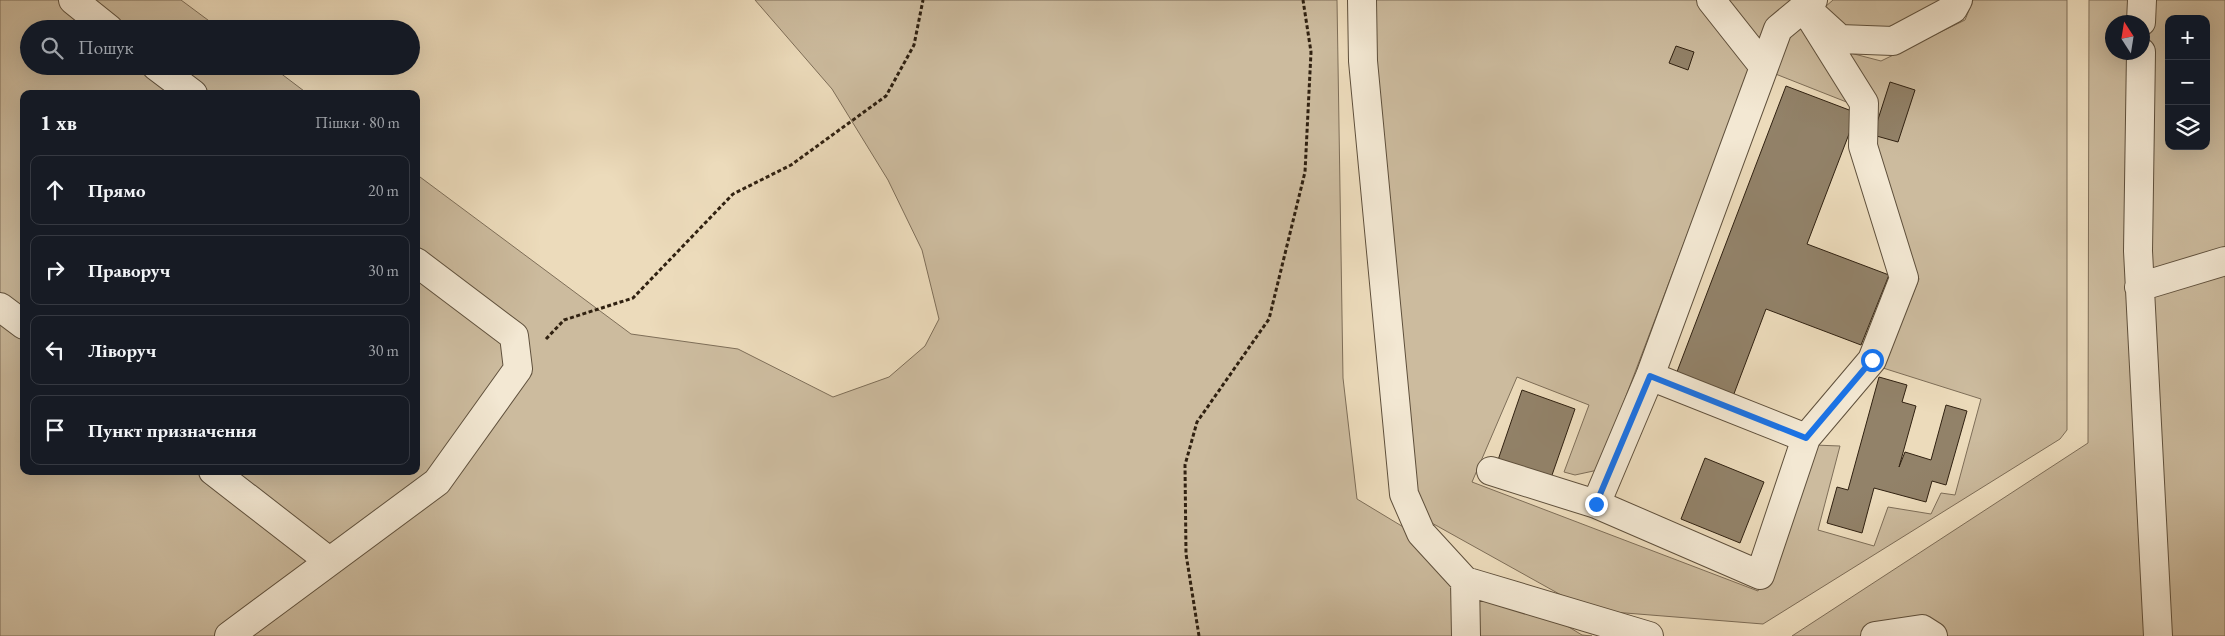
<!DOCTYPE html>
<html lang="uk">
<head>
<meta charset="utf-8">
<style>
	:root { --surface:#171b24; --page:#242831; --text:#f1f3f6; --muted:#9ea1a6; --line:#363941 }
	body { margin:0; font-family:"EB Garamond",serif; background:var(--page); color:var(--text) }
	.controls { position:absolute; right:15px; top:15px; display:grid; overflow:hidden; border-radius:10px; box-shadow:0 5px 20px #0002 }
	.controls button { width:45px; height:45px; display:grid; place-items:center; padding:0; border:0; border-bottom:1px solid var(--line); background:var(--surface); color:var(--text); font:25px sans-serif }
	.compass { position:absolute; left:2105px; top:15px; width:45px; height:45px; border-radius:50%; background:var(--surface); box-shadow:0 5px 20px #0002; rotate:348deg }
	.stop { position:absolute; width:15px; height:15px; margin:-11px; border:4px solid #1a73e8; border-radius:50%; background:#fff }
	.stop.end { background:#1a73e8; border-color:#fff; box-shadow:0 1px 5px #0008 }
	.list { margin:0; padding:0; list-style:none }
	h2 { display:flex; justify-content:space-between; align-items:center; height:65px; margin:0; padding:0 20px; font-size:21px }
	h2 small { font-size:16px; font-weight:400; color:var(--muted) }
	.list li { display:grid; grid-template-columns:32px 1fr auto; gap:15px; align-items:center; box-sizing:border-box; height:70px; margin:0 10px 10px; padding:0 10px; border:1px solid var(--line); border-radius:10px }
	.list b { display:block; font-size:19px; white-space:nowrap }
	.list em { font-size:16px; font-style:normal; color:var(--muted) }
	.icon { flex:none; width:28px; height:28px; fill:none; stroke:currentColor; stroke-width:2; stroke-linecap:round; stroke-linejoin:round }
	.map { position:relative; flex:none; width:2225px; height:636px; overflow:hidden }
	.search { position:absolute; background:var(--surface); box-shadow:0 5px 20px #0002; left:20px; top:20px; width:400px; height:55px; display:flex; align-items:center; gap:12px; box-sizing:border-box; padding:0 18px; border-radius:28px; color:var(--muted); font-size:19px }
	.panel { position:absolute; background:var(--surface); box-shadow:0 5px 20px #0002; left:20px; top:90px; width:400px; height:385px; border-radius:10px }
	.map>svg:first-child { display:block }
	.green { fill:#ccbb9e; stroke:#7e6e58; fill-rule:evenodd }
	.building { fill:#928269; stroke:#302111 }
	.lines { fill:none; stroke-linecap:round; stroke-linejoin:round }
	.minor-casing { stroke:#5f503c; stroke-width:30 }
	.path { stroke:#302111; stroke-width:3; stroke-dasharray:4 2.5; stroke-linecap:butt }
	.minor { stroke:#f3e8d3; stroke-width:28 }
	.route { stroke:#1a73e8; stroke-width:6 }
</style>
</head>
<body>
<div class="map">
<svg width="2225" height="636" viewBox="0 0 2225 636">
	<rect width="100%" height="100%" fill="#ecdbbb"/>
	<filter id="stains"><feTurbulence type="fractalNoise" baseFrequency=".004" numOctaves="4"/><feColorMatrix values="0 0 0 0 .2 0 0 0 0 .09 0 0 0 0 .02 0 0 0 .5 -.17"/></filter>
	<radialGradient id="worn" r=".72"><stop offset=".6" stop-color="#630" stop-opacity="0"/><stop offset="1" stop-color="#630" stop-opacity=".3"/></radialGradient>
	<path class="green" d="M0,0H181L220,29H29V66H271L308,94H24V471H416V174L631,334L738,349L833,397L889,377L925,346L939,319L922,250L888,180L832,89L755,0H1337L1343,378L1357,499L1582,635L1592,636H0Z
		M1370,0H1698L1751,66L1598,470L1575,475L1564,472L1589,405L1517,377L1472,482L1758,591L1814,445L1840,446L1818,530L1874,546L1888,507L1931,514L1941,493L1955,495L1981,399L1883,368L1919,279L1869,143L1839,50L1881,61L1965,20L1973,0H2067V430L2060,439L1763,624L1588,610L1421,517L1407,470Z
		M1722,0H1800L1758,47Z
		M1833,0H1951L1891,32H1847L1825,7Z
		M2089,0H2225V636H1792L2088,443ZM2169,19H2206V146H2169ZM2112,22H2142V52H2112Z
		M1806,26L1849,103L1773,73L1784,36Z"/>
	<path class="building" d="M1676,46L1694,52L1688,70L1669,63Z
		M1890,82L1915,90L1898,142L1873,135Z
		M1786,86L1857,113L1807,244L1889,275L1861,345L1766,309L1732,399L1675,377Z
		M1879,377L1907,385L1902,402L1916,406L1899,467L1905,452L1931,460L1946,405L1967,411L1946,485L1932,481L1926,502L1874,488L1862,533L1827,523L1837,487L1848,490Z
		M1522,390L1575,409L1551,478L1498,460Z
		M1705,458L1764,482L1740,543L1681,519Z"/>
	<g class="lines">
		<g class="minor-casing">
			<path id="minor" d="M73,0L109,29
				M1362,0L1363,61L1404,494L1421,533L1465,581
				M1711,0L1764,67
				M1817,18L1840,39L1893,41L1953,9L1958,0
				M2141,22L2142,0
				M2141,52L2138,251L2158,636
				M156,66L193,94
				M2139,287L2225,261
				M0,307L24,325
				M1650,376L1806,438
				M213,471L329,561
				M1491,471L1596,504L1760,575L1806,438L1872,360L1904,278L1863,146L1864,103L1804,7
				M1596,504L1650,376L1778,29L1813,0
				M229,636L437,482L518,369L514,336L416,262
				M1466,636L1465,581L1649,636
				M1875,636L1922,629L1933,636"/>
		</g>
		<path class="path" d="M546,339L564,320L633,298L733,194L791,165L886,96L914,45L923,0
			M1199,636L1186,554L1185,465L1197,422L1269,319L1305,172L1311,52L1303,0"/>
		<use href="#minor" class="minor"/>
	</g>
	<g class="lines">
		<path class="route" d="M1596,504L1650,376L1806,438L1872,360"/>
	</g>
	<rect width="100%" height="100%" filter="url(#stains)"/>
	<rect width="100%" height="100%" fill="url(#worn)"/>
</svg>
<div class="controls">
<button>+</button>
<button>−</button>
<button><svg class="icon" aria-label="layers" viewBox="0 0 24 24"><path d="M12 4l9 5-9 5-9-5zM3 14l9 5 9-5"/></svg></button>
</div>
<svg class="compass" viewBox="-18 -18 36 36"><path d="M0-13l5 13h-10z" fill="#e53935"/><path d="M0 13l5-13h-10z" fill="#9ea1a6"/></svg>
<div class="stop" style="left:1872px;top:360px"></div>
<div class="stop end" style="left:1596px;top:504px"></div>
<div class="search"><svg class="icon" aria-label="search" viewBox="0 0 24 24"><circle cx="10" cy="10" r="6"/><path d="M15 15l6 6"/></svg>Пошук</div>
<section class="panel">
<h2>1 хв<small>Пішки · 80 m</small></h2>
<ul class="list">
<li><svg class="icon" aria-label="ahead" viewBox="0 0 24 24"><path d="M12 20V5M6 11l6-6 6 6"/></svg><div><b>Прямо</b></div><em>20 m</em></li>
<li><svg class="icon" aria-label="right" viewBox="0 0 24 24"><path d="M7 20v-9h11M14 6l5 5-5 5"/></svg><div><b>Праворуч</b></div><em>30 m</em></li>
<li><svg class="icon" aria-label="left" viewBox="0 0 24 24"><path d="M17 20v-9H6M10 6l-5 5 5 5"/></svg><div><b>Ліворуч</b></div><em>30 m</em></li>
<li><svg class="icon" aria-label="arrive" viewBox="0 0 24 24"><path d="M6 21V4h12l-3 4 3 4H6"/></svg><div><b>Пункт призначення</b></div></li>
</ul>
</section>
</div>
</body>
</html>
